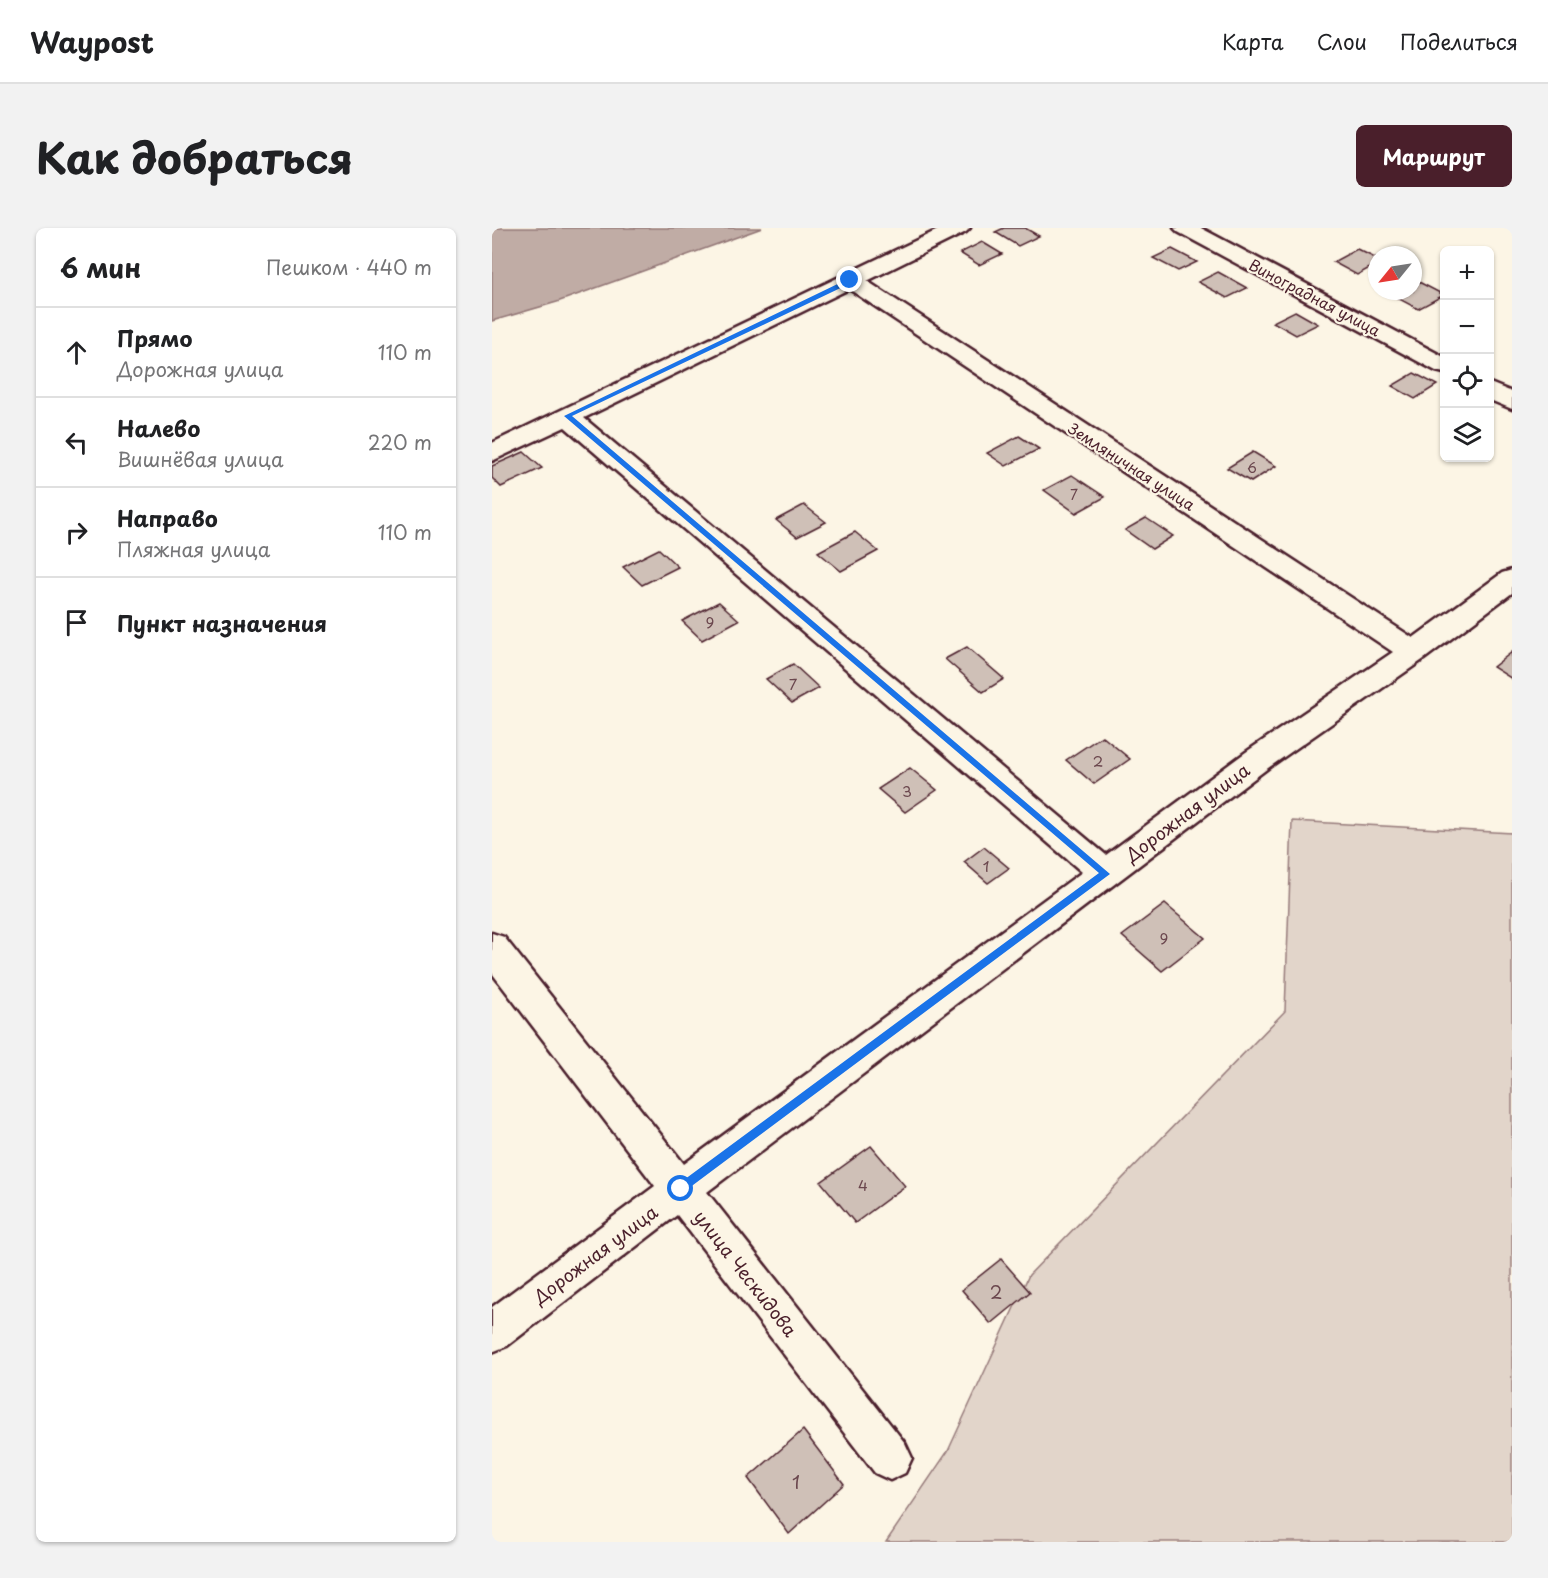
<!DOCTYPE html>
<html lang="ru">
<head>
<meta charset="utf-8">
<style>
	:root { --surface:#fff; --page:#f2f2f2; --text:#202124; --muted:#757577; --line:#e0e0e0; --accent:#4a1f2b }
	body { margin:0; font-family:"Playpen Sans",sans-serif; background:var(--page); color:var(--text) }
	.controls { position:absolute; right:18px; top:18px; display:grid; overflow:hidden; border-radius:9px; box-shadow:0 2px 4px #0004 }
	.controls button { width:54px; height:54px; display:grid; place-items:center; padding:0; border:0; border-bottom:2px solid var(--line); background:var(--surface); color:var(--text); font:30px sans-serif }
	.compass { position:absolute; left:876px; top:18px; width:54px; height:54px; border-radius:50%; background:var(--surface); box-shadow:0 2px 4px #0004; rotate:240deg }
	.stop { position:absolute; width:18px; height:18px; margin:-14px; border:4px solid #1a73e8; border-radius:50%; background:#fff }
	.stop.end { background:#1a73e8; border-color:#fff; box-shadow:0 2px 6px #0008 }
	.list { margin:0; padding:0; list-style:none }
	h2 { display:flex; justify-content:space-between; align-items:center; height:78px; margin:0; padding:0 24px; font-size:26px }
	h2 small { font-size:20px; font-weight:400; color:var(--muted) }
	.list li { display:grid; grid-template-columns:39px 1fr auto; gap:18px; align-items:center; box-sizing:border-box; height:90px; padding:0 24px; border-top:2px solid var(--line) }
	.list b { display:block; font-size:22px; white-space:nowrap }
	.list p { margin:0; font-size:20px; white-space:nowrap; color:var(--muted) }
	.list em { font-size:20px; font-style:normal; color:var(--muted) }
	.icon { flex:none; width:33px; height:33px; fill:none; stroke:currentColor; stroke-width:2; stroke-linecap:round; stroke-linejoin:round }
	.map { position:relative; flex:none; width:1020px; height:1314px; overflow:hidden; border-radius:9px }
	header { display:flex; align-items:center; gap:36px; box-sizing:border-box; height:84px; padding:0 30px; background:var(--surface); border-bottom:2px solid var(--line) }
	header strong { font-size:28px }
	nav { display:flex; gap:33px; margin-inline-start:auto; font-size:21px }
	.intro { display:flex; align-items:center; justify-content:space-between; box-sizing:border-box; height:144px; padding:0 36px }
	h1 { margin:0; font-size:42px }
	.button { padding:15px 27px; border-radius:9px; background:var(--accent); color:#fff; font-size:21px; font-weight:700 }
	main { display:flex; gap:36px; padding:0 36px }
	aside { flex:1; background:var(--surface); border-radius:9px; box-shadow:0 2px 4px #0004 }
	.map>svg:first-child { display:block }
	.green { fill:#e2d5ca; stroke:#967a7a; stroke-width:1.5 }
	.water { fill:#c0aca5; stroke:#917474; stroke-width:1.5 }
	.building { fill:#cfc0b7; stroke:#4a1f2b; stroke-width:1.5 }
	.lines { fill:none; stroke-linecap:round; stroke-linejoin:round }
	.street-casing { stroke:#4a1f2b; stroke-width:5 }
	.street { fill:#fcf5e5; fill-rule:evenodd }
	.route { fill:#1a73e8 }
	.labels { text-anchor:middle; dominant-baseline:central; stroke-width:4.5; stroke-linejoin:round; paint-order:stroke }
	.far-number-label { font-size:14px; fill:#6b474e }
	.far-street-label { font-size:15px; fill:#4a1f2b; stroke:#fcf5e5 }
	.number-label { font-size:15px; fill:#6b474e }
	.street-label { font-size:18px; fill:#4a1f2b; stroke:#fcf5e5 }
	.near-number-label { font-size:18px; fill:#6b474e }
</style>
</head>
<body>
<header>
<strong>Waypost</strong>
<nav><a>Карта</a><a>Слои</a><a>Поделиться</a></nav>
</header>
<div class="intro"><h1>Как добраться</h1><a class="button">Маршрут</a></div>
<main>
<aside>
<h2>6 мин<small>Пешком · 440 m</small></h2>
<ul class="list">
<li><svg class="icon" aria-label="ahead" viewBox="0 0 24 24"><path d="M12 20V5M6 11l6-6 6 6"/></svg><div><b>Прямо</b><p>Дорожная улица</p></div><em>110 m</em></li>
<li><svg class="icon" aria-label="left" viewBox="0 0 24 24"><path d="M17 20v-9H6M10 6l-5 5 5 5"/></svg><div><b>Налево</b><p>Вишнёвая улица</p></div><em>220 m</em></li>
<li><svg class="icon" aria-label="right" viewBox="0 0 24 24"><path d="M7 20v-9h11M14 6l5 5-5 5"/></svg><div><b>Направо</b><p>Пляжная улица</p></div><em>110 m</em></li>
<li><svg class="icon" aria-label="arrive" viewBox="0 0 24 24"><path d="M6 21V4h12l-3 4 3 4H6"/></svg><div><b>Пункт назначения</b></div></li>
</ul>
</aside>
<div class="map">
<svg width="1020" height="1314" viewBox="0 0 1020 1314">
	<rect width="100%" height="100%" fill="#fcf5e5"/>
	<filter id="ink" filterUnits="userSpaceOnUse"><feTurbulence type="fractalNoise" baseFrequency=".0167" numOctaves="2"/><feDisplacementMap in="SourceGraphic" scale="12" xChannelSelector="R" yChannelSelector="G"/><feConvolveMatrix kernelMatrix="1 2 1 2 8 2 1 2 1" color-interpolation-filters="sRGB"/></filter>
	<g filter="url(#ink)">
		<path class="green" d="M800,593L1020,605V1314H394L456,1223L537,1047L793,783Z"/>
		<path class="water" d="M0,0H270L65,74L0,93Z"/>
		<path class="building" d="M512,0H533L547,8L526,18L503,4Z
			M490,14L510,26L487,37L468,25Z
			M680,21L705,34L686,43L661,30Z
			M865,21L885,31V36L865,47L841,34Z
			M726,44L755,60L735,70L706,54Z
			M923,52L952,67L926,81L898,66L903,63H921V53Z
			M803,83L826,96L804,107L781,94Z
			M922,145L945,157L923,171L900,158Z
			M527,208L547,221L514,238L495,225Z
			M32,224L50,240L9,259L0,250V238Z
			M761,224L784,238L759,254L735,240Z
			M580,247L613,269L584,285L552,262Z
			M312,277L334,294L305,309L284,292Z
			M654,290L681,308L660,321L633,302Z
			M363,304L386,323L349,343L326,324Z
			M167,321L186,339L150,357L131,339Z
			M227,374L247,392L210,412L190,393Z
			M475,419L512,451L491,464L453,431Z
			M1020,424V451L1001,439Z
			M301,436L327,460L300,475L274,451Z
			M610,508L638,531L602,556L574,532Z
			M418,540L445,562L413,584L386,561Z
			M492,619L517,640L496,655L472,634Z
			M673,676L713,710L670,743L630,708Z
			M379,918L413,958L363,995L329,954Z
			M509,1031L538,1064L499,1096L470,1062Z
			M311,1202L352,1256L297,1306L256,1250Z"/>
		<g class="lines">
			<g class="street-casing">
				<path id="street" d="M450,0H478L474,4L375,53L921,410L1010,345L1020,342V365L932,431L776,540L215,964L413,1215L420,1230L413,1245L398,1252L383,1245L185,987L15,1118L0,1124V1079L163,958L0,745V705L12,709L192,936L590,644L73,199L0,233V215ZM357,61L901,424L754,524L614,627L92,190Z
					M682,0H709L952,129V145L944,143L686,4Z
					M998,155L1020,164V181L998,172Z"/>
			</g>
			<use href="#street" class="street"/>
		</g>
	</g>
	<path class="route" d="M358,50L361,54L80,188L618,646L189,966L185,964V957L607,645L72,188Z"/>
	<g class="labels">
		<g class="far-number-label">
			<text x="760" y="239">6</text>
			<text x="582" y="266">7</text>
		</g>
		<g class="far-street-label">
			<text transform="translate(823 69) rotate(28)">Виноградная улица</text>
			<text transform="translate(640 238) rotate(33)">Земляничная улица</text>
		</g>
		<g class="number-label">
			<text x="218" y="393">9</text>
			<text x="301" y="455">7</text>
			<text x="606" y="532">2</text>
			<text x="415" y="562">3</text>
			<text x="494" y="637">1</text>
			<text x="672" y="709">9</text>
			<text x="371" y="956">4</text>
		</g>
		<g class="street-label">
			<text transform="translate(695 584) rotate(-37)">Дорожная улица</text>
			<text transform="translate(103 1026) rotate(-37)">Дорожная улица</text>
			<text transform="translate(254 1045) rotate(52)">улица Ческидова</text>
		</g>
		<g class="near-number-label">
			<text x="504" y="1063">2</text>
			<text x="304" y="1253">1</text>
		</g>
	</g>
</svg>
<div class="controls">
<button>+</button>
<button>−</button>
<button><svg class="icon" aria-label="locate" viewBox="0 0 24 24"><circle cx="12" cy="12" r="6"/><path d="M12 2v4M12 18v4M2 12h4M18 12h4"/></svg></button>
<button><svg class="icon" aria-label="layers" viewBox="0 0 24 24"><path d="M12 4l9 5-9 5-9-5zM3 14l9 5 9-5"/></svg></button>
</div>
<svg class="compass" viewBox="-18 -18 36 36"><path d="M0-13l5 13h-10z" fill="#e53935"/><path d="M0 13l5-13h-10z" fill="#757577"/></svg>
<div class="stop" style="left:189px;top:961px"></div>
<div class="stop end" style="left:358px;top:52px"></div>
</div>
</main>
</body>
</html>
